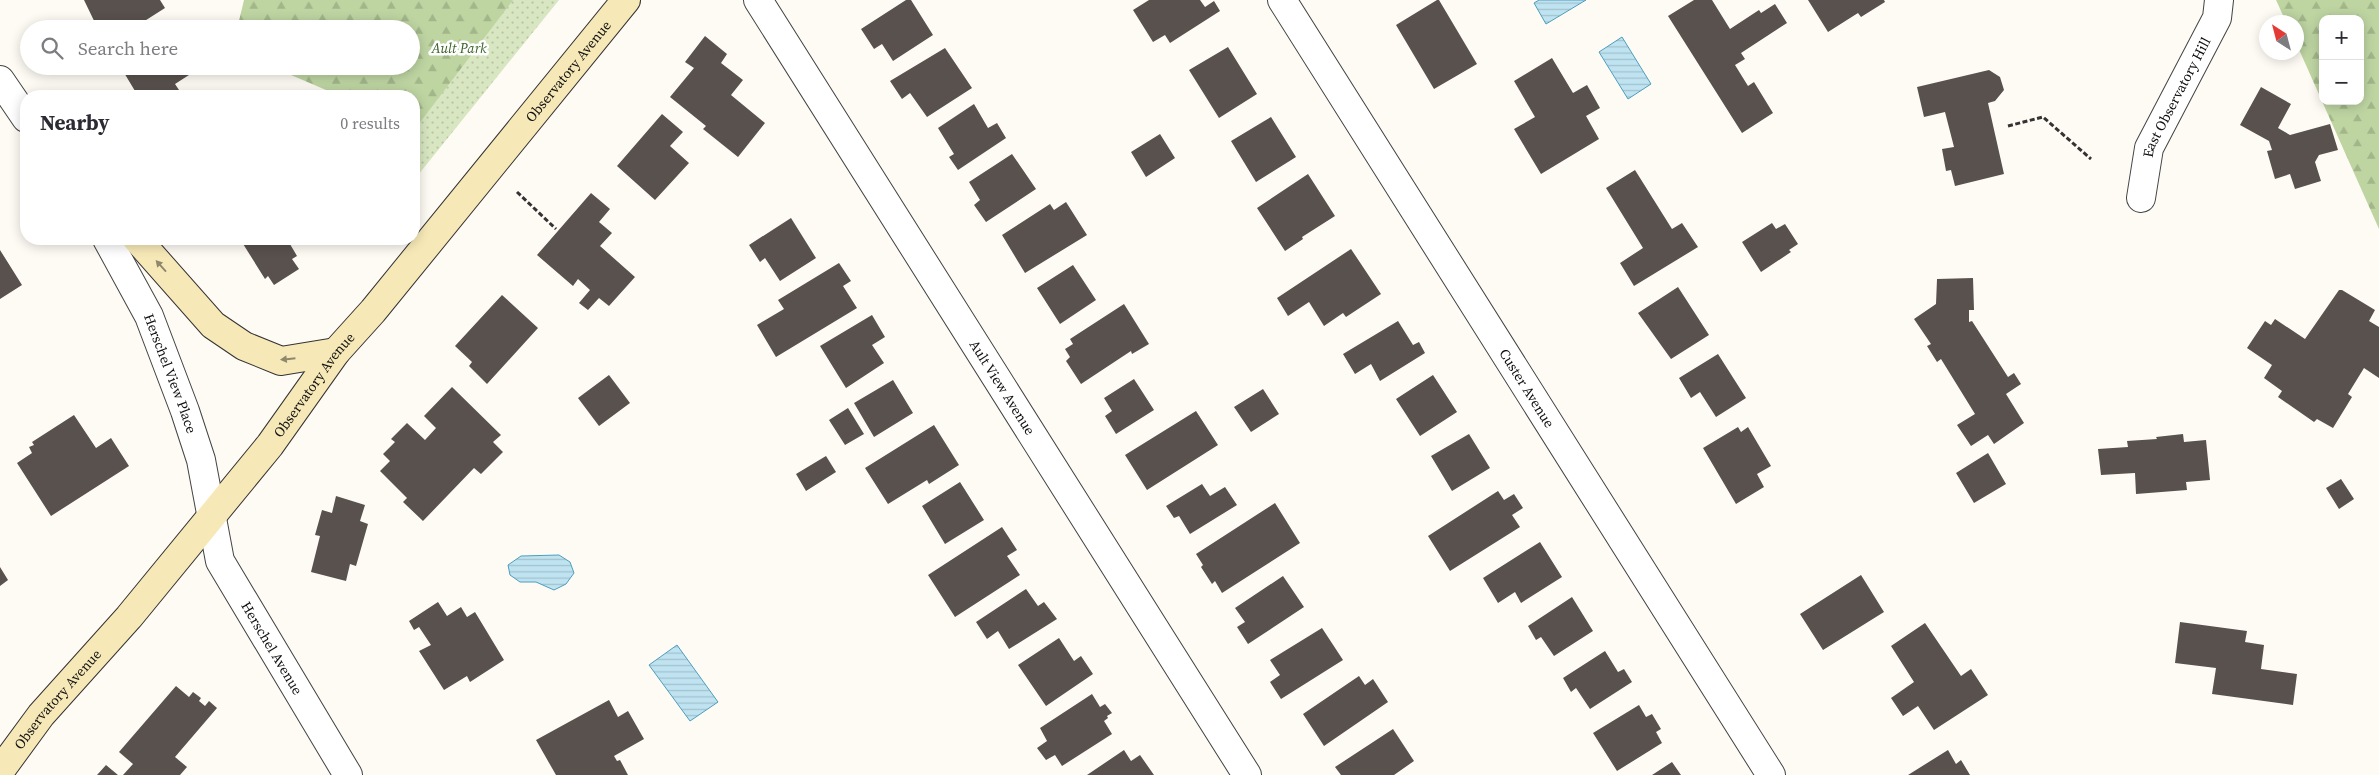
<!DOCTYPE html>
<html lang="en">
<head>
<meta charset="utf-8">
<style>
	:root { --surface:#fff; --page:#f7f7f7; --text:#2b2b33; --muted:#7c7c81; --line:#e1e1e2 }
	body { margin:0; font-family:"Source Serif 4",serif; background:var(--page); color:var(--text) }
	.controls { position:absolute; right:15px; top:15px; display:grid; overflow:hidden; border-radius:10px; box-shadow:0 2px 12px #0003 }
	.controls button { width:45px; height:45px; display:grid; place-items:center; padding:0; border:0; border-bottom:1px solid var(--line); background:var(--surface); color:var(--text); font:25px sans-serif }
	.compass { position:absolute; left:2259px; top:15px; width:45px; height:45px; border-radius:50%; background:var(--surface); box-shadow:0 2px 12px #0003; rotate:324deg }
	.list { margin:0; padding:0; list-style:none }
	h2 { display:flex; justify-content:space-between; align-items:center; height:65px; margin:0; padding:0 20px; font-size:21px }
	h2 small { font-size:16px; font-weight:400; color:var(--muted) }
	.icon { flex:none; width:28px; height:28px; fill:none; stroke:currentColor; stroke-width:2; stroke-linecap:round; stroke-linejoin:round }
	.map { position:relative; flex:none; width:2379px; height:775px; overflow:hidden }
	.search { position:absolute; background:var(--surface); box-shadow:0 2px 12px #0003; left:20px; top:20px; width:400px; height:55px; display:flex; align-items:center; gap:12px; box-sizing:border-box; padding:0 18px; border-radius:28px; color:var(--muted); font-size:19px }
	.panel { position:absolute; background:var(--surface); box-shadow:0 2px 12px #0003; left:20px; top:90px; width:400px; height:155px; border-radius:20px }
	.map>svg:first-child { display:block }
	.grass { fill:url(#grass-dots) }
	.forest { fill:url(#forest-firs); fill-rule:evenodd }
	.water { fill:url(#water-rules); stroke:#4d9ec0 }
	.building { fill:#58514e }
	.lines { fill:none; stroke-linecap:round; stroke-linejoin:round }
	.street-casing { stroke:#444; stroke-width:30 }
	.secondary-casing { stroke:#333; stroke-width:30 }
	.path { stroke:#333; stroke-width:3; stroke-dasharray:5 2.5; stroke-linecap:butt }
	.street { stroke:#fff; stroke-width:28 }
	.secondary { stroke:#f7e9b7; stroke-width:28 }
	.oneway { fill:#90886c }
	.labels { text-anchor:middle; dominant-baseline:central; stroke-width:5; stroke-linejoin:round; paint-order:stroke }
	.park-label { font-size:14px; font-style:italic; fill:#396327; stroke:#fff }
	.street-label { font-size:14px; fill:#111; stroke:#fff }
</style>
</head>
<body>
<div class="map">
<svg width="2379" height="775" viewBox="0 0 2379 775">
	<defs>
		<pattern id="grass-dots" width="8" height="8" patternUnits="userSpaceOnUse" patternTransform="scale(1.25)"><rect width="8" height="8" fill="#d8e6c1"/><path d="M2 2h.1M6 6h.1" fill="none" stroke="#b8c4a5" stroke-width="1.8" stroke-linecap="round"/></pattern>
		<pattern id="forest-firs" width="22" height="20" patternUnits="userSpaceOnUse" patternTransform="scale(1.25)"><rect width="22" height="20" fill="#bed5a2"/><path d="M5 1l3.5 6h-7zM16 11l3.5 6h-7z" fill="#a2b68a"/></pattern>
		<pattern id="water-rules" width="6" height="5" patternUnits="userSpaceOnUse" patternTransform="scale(1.25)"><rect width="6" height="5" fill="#bfe3f0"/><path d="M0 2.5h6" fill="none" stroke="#a3c2cd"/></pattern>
	</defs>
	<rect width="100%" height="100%" fill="#fefbf5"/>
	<path class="grass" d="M271,0H559L414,180V96H331L312,66H411V29Z"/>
	<path class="forest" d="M244,0H513L415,129L414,128V96H340L270,66H411V29H237Z
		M2276,0H2379V229L2297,45L2296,22H2286ZM2323,19H2360V101H2323Z"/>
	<path class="water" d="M1539,0H1586L1546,24L1534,3Z
		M1622,37L1651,84L1628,99L1599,52Z
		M559,555L570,562L574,573L566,584L554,590L536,582H520L510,575L508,565L521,556Z
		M677,645L718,702L690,721L649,665Z"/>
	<path class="building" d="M84,0H160L165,8L132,29H98Z
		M906,0H911L933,35L893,61L882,44L874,49L861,29Z
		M1149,0H1200L1205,7L1214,1L1220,11L1170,43L1165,35L1153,42L1133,10Z
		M1437,0H1439L1477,64L1434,89L1396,25Z
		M1694,0H1712L1730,29L1759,10L1761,13L1775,4L1787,23L1741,53L1745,59L1735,65L1748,86L1754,82L1773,113L1742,133L1668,16Z
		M1808,0H1884L1885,2L1861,17L1858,13L1828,32Z
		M705,36L727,54L721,63L743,80L731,95L765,123L738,157L703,129L706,126L670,97L694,68L685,62Z
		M1228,47L1257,94L1219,118L1189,70Z
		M945,48L972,88L927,117L910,93L902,99L890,81Z
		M1552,58L1573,93L1587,85L1600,108L1586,116L1599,139L1541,174L1514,129L1535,117L1514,81Z
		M120,66H183L189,75L175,84L183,96H138Z
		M1989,70L2000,77L2004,90L1995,101L1988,103L2004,174L1955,186L1951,170L1946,171L1942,149L1954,147L1945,112L1924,117L1917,87Z
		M2261,87L2291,104L2278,128L2290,135L2330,124L2338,150L2319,155L2315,162L2321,181L2295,189L2290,174L2275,179L2267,151L2272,150L2269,141L2240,125Z
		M974,104L988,128L997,123L1006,138L958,170L949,157L954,154L938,128Z
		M662,114L683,132L670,146L689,163L655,200L617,166Z
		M1271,117L1296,157L1256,182L1231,141Z
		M1160,134L1175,158L1146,177L1131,152Z
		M1012,154L1036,189L986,222L974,205L980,200L969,182Z
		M1635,170L1672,229L1682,223L1698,247L1634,286L1620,263L1643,248L1606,188Z
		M1308,174L1335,216L1302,237L1303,239L1285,251L1257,208Z
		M591,193L610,209L599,222L612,233L600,246L635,277L609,306L599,298L588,310L579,303L590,290L578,279L573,286L537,255Z
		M1066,202L1087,235L1025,273L1002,235L1050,204L1054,210Z
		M791,218L816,258L780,281L765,258L760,262L749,245Z
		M1772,223L1776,229L1785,224L1798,244L1789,250L1791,252L1761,272L1742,242Z
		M240,239H287L297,256L292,259L299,269L274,285L268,276L265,279Z
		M1351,249L1381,294L1346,317L1343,313L1324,326L1309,302L1288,316L1277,298Z
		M0,250L22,285L0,299Z
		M839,263L851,281L843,286L857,308L776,357L757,325L784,309L778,300Z
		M1073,265L1096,300L1060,324L1037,288Z
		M1973,278L1974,310H1969V322L1972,321L2008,377L2014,373L2021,384L2006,394L2024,423L1994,444L1988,435L1971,446L1957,425L1975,414L1941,359L1937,362L1927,346L1931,344L1914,319L1936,304L1937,279Z
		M1678,287L1709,335L1671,359L1638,313Z
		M2339,290H2342L2375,310L2369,321L2379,327V378L2364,368L2348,394L2352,397L2333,428L2317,419L2314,422L2278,397L2282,391L2264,378L2272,365L2247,348L2265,321L2271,325L2275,319L2305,339Z
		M502,295L538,328L487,384L469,366L472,362L455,346Z
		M1124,304L1149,344L1132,354L1131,351L1081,384L1066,361L1070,357L1065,349L1073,344L1070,339Z
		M872,315L885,337L872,345L884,363L846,388L820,346Z
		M1398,321L1413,345L1419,342L1425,353L1380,381L1371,364L1355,374L1343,354Z
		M1718,354L1746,398L1716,417L1700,392L1691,398L1679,378Z
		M609,375L630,403L599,426L578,398Z
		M1433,375L1457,412L1420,436L1396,399Z
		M1134,379L1154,410L1116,434L1105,416L1112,411L1104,398Z
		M893,380L913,413L874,437L854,403Z
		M452,387L501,435L493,442L503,452L481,474L474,468L423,521L403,502L407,498L380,471L390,461L383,454L395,442L391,439L407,423L425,440L436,428L424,416Z
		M1263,389L1279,414L1251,432L1234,407Z
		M848,408L864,434L845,445L829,420Z
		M1196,411L1218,445L1147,490L1125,455Z
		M74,415L96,448L111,438L129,466L51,516L17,463L32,453L29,447L34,445L32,442Z
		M934,425L959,465L929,484L927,480L888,504L865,468Z
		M1738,427L1741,432L1748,427L1771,466L1757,474L1764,487L1736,504L1703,448Z
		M1469,434L1490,468L1452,491L1431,456Z
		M2183,434L2184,442L2206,440L2210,480L2186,482L2187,490L2136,494L2135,473L2101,475L2098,449L2128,447L2127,441L2157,439L2156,437Z
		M1988,453L2006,484L1974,503L1956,473Z
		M826,456L836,472L806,491L796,474Z
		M2341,479L2354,499L2339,509L2326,488Z
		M960,482L984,520L945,544L922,506Z
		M1202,484L1210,496L1225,487L1237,505L1190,534L1179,516L1174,518L1166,506Z
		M1498,491L1504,500L1514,494L1523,508L1512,515L1520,527L1450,571L1428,536Z
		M336,496L365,505L360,521L368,524L356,566L350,564L346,581L311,572L320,536L315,535L322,510L332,513Z
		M1275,503L1300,543L1222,593L1215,581L1212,584L1201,567L1203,565L1196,554Z
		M1002,527L1017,550L1007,556L1020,575L955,617L928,575Z
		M1540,542L1562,577L1521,603L1515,592L1498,603L1483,578Z
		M0,567L8,580L0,586Z
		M1861,575L1884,612L1823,650L1800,614Z
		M1283,576L1304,607L1248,644L1237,627L1245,622L1235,608Z
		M1026,589L1038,606L1044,602L1057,619L1009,649L998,631L987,639L976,622Z
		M1572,597L1593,631L1554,656L1541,637L1536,640L1528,626Z
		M438,602L447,616L461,607L467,617L475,612L504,660L470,682L467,676L444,690L419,651L431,645L419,627L414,630L409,621Z
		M2180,622L2247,631L2245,642L2264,645L2261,669L2297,674L2293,705L2212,694L2216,668L2175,663Z
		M1925,623L1961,676L1971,669L1988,695L1934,730L1918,706L1903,716L1891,698L1914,682L1891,646Z
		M1322,628L1343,660L1281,699L1270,682L1280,675L1270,660Z
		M1059,638L1074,661L1081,656L1093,674L1046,706L1018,665Z
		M1605,651L1618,672L1624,669L1632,682L1590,709L1576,688L1571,692L1563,678Z
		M1359,676L1365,685L1373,679L1388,702L1324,746L1303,714Z
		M176,686L189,697L193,692L201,698L199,701L205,706L209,701L217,708L175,757L187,767L180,775H123L133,764L119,752Z
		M1092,694L1100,707L1105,704L1112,713L1107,716L1108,718L1104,721L1112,734L1062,766L1055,755L1046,760L1037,748L1047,741L1040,728Z
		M609,700L618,717L628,711L644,739L614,756L617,761L620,760L628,775H556L536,740Z
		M1639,705L1646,717L1652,714L1661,729L1656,732L1662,743L1617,771L1593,733Z
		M1393,729L1414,761L1394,775H1341L1335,767Z
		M1124,750L1131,761L1140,755L1154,775H1087Z
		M1948,750L1956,764L1961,760L1970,775H1908Z
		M1672,762L1681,775H1652Z
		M106,765L118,775H97Z"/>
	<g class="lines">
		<g class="street-casing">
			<g id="street">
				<path id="s1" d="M758,0L1247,775"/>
				<path id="s2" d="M1282,0L1771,775"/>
				<path d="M0,80L26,118"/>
				<path id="s3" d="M2141,198L2149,148L2217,18L2219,0"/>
				<path id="s4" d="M107,239L149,316L185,411L201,460L220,561L348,775"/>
			</g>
		</g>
		<g class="secondary-casing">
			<g id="secondary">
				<path d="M137,239L213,325L244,346L281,361L336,352"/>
				<path id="s5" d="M0,771L41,715L129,617L270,445L336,352L373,311L626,0"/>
			</g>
		</g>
		<path class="path" d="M2008,126L2043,117L2091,159
			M517,192L556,229"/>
		<use href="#street" class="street"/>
		<use href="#secondary" class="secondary"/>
	</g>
	<defs><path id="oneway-solid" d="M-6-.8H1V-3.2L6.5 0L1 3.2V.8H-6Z" transform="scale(1.25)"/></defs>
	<g class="oneway">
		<use href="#oneway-solid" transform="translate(161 266) rotate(-132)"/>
		<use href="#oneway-solid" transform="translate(288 359) rotate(174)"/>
	</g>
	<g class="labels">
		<g class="park-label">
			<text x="459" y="48">Ault Park</text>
		</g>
		<g class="street-label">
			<text stroke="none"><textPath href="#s5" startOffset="902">Observatory Avenue</textPath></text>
			<text stroke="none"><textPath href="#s3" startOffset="108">East Observatory Hill</textPath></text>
			<text stroke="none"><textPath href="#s4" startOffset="149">Herschel View Place</textPath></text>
			<text stroke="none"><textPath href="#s5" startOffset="498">Observatory Avenue</textPath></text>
			<text stroke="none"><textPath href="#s1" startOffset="458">Ault View Avenue</textPath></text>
			<text stroke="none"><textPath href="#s2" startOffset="459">Custer Avenue</textPath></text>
			<text stroke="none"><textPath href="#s4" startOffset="445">Herschel Avenue</textPath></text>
			<text stroke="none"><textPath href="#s5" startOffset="92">Observatory Avenue</textPath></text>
		</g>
	</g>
</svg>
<div class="controls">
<button>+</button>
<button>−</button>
</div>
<svg class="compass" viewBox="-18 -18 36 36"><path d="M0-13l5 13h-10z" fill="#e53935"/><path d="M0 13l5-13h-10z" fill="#7c7c81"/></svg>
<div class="search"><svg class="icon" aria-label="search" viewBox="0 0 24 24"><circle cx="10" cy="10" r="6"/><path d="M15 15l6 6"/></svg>Search here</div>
<section class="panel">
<h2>Nearby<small>0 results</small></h2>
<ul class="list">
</ul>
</section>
</div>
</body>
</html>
